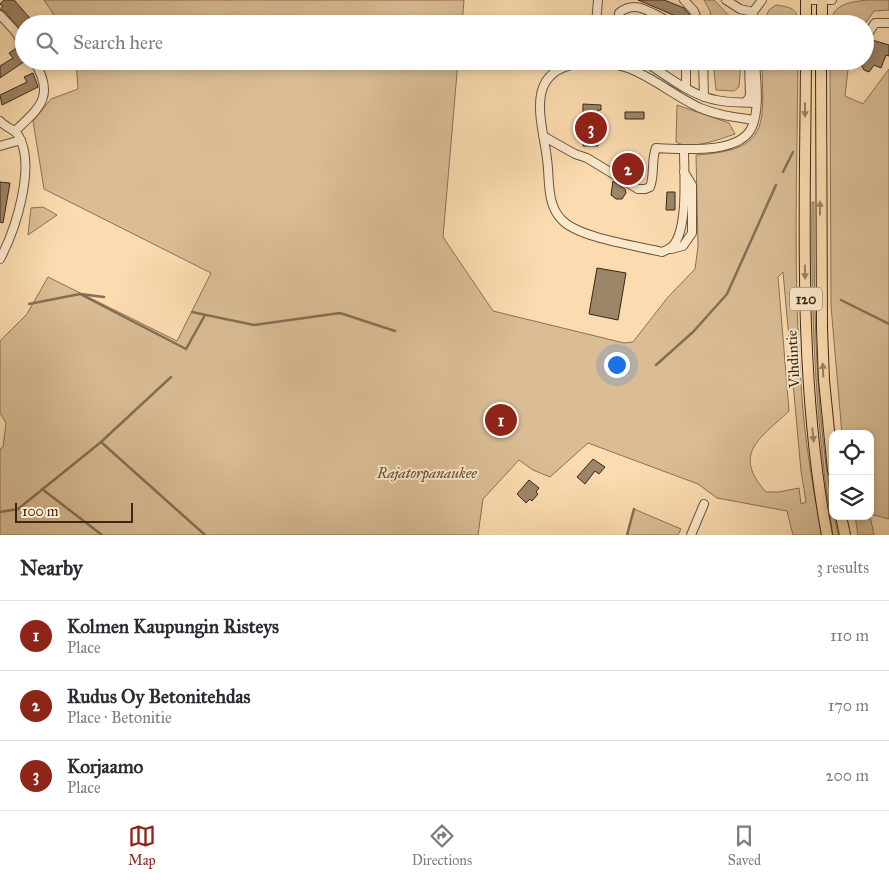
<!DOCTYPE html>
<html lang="en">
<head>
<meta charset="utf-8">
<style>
	:root { --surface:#fff; --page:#f2f2f3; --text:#2b2b33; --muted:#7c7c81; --line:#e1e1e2; --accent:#8f2418 }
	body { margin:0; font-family:"IM FELL Great Primer",serif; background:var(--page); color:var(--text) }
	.controls { position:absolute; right:15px; bottom:15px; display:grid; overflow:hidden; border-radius:10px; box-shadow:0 2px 8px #0003 }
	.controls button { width:45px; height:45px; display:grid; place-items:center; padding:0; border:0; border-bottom:1px solid var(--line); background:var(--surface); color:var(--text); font:25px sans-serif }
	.scale { position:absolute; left:15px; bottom:12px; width:118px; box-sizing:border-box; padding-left:5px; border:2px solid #372818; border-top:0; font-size:14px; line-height:18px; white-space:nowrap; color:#372818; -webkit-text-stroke:4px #fce8cb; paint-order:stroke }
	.you { position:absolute; left:616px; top:364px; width:18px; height:18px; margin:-12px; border:4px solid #fff; border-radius:50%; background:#1a73e8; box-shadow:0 0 0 8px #1a73e833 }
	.badge { display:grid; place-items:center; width:32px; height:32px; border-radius:50%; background:var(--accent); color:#fff; font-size:16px; font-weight:700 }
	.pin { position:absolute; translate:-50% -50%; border:2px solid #fff; box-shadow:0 1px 5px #0006 }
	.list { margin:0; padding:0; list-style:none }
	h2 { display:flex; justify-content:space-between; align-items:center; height:65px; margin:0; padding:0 20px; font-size:21px }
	h2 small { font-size:16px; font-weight:400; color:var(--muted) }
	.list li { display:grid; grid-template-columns:32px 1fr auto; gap:15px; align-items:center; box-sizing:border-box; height:70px; padding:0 20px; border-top:1px solid var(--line) }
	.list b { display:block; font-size:19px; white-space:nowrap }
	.list p { margin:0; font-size:16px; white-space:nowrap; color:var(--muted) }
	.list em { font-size:16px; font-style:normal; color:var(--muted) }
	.icon { flex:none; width:28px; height:28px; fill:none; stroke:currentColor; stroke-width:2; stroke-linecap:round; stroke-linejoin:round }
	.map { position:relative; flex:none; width:889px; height:535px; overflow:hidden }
	.search { position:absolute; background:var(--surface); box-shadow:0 2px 8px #0003; left:15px; right:15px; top:15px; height:55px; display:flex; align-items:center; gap:12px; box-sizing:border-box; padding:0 18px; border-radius:28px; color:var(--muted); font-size:19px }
	.sheet { height:275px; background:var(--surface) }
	nav { display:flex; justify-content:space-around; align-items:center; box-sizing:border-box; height:70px; border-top:1px solid var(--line); background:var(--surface); font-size:14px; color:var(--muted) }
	nav a { display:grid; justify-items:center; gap:2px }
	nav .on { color:var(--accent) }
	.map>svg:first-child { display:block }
	.green { fill:#dabd95; stroke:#887256; fill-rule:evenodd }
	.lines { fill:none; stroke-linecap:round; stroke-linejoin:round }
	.stream { stroke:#846f54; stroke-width:2.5 }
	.building { fill:#9d8567; stroke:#372818 }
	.minor-casing { stroke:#68553e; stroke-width:10 }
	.major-casing { stroke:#372818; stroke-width:12 }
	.minor { stroke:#fce8cb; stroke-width:8 }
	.major { stroke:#fbdbaf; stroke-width:10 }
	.oneway { fill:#998264 }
	.labels { text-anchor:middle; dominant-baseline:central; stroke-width:4; stroke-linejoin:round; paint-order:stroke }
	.shield { fill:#fce8cb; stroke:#72624e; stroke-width:1 }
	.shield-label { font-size:14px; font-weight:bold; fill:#372818 }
	.street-label { font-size:15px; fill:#372818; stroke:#fce8cb }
	.park-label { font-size:15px; font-style:italic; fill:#604d37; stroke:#fce8cb }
</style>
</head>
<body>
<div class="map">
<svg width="889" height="535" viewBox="0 0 889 535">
	<rect width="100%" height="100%" fill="#fbdbaf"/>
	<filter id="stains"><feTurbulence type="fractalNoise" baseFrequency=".004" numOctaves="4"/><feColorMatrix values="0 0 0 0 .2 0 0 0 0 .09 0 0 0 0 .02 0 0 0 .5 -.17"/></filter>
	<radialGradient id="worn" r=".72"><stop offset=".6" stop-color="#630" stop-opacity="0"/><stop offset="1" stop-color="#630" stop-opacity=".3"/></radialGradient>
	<path class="green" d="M44,0H464L462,24H60Z
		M704,0H714L737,24H712L710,11Z
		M868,0H889V10L874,11L865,24H830C833,3 851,2 868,0Z
		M776,5C790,7 798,8 798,24H762L769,10Z
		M76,61H458L443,237L493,311L624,343L633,342L668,297L695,269L698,246L696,155C771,150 763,126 762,61H798C797,169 793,277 801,384C804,435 812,485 822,535H793L787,511L717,498L698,484L588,443L550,477L533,470L519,460L483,499L478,535H0V449L3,447L6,423L0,413V341L27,314L48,277L177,341L211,273L44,189L33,121L51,99L78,89ZM783,272L801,471L806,502L801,504L799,488L779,492H766C731,453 761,438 789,411L778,277Z
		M713,61H741L739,87L734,91L716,90Z
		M830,61H849L845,96L863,104L889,69V519L870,514V434H842L831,306Z
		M677,105L729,123L735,134C720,139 690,151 676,142Z
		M812,202H814C814,315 815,426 838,535H833C815,424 811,314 812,202Z
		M43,207L57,215L28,235L31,208Z
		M634,509L681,529L678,535H627Z
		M855,516H870L874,535H858Z"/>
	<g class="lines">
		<path class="stream" d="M783,172L793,152
			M80,294L186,349L205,315
			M841,300L889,324
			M29,304L80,294L104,297
			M192,312L254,325L340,313L395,331
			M656,365L693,332L727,294L776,185
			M101,442L171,377
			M42,489L102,535
			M0,512L18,509L101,442L205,535
			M627,535L634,509"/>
	</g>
	<path class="building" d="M4,0H14L35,24H24V34L4,11L0,10L3,6L0,4Z
		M638,0H664L684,8L689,14L692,24H682L678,17Z
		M872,40L889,45V56L886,55L881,68L874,65L869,72L864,70L859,61H865Z
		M18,47L25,61L0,78V66L13,58L9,53Z
		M33,73L38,87L2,105L0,95L27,82L24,77Z
		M583,104L601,105V110H598V146H583Z
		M625,112H644V119H625Z
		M640,160V172H620L617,169L616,162Z
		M613,181L625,189L626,193L622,199H616L611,195Z
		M0,182L10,183L3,223L0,222Z
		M667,192H675V210H666Z
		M597,268L626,273L618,320L589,314Z
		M593,459L605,467L599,474L595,471L585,484L577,477Z
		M529,480L539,488L536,492L538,494L532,501L530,499L526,503L517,494Z"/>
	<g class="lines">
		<g class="minor-casing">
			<path id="minor" d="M684,0L694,11L699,24
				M726,0L740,9L753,12L762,0
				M808,0H832
				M753,12V24
				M0,15L15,31L24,45
				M664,19L675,24
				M596,24L598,0
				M619,24V13C635,0 648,11 664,19V24
				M868,34L875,23H889
				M644,61C667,76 690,95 716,100C729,103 743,102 755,103
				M703,61L704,97
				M686,88V61
				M746,102L750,96L749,61
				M0,121C5,127 14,129 18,135C37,165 15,231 0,259
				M15,131C41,107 55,95 34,61
				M543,136L575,154L587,158L638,189H645L650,187C655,174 651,160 656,148C682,149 740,155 752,127C760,108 756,81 755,61
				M0,146L21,140
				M684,149C684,173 688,223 675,243C672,248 667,250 662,252C638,246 579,238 562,220C546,204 550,179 547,159C543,124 523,73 576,64C631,55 654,85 698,107C716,115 735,117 754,120
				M671,249L683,246L692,233V185L684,172
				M691,535L704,504"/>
		</g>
		<g class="major-casing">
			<path id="major" d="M822,0V24
				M806,24V0
				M806,61C805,219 798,379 827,535
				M821,61L822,329L824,380L833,471
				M841,516L845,535"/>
		</g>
		<use href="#minor" class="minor"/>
		<use href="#major" class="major"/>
	</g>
	<defs><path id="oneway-solid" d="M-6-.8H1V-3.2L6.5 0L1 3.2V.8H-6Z" transform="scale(1.25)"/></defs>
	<g class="oneway">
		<use href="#oneway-solid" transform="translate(805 110) rotate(90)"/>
		<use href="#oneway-solid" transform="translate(820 208) rotate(-90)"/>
		<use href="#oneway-solid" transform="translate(805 272) rotate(89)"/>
		<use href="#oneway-solid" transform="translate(823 370) rotate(-92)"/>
		<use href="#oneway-solid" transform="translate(813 435) rotate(84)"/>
	</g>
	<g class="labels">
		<rect class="shield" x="790" y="287.5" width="32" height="23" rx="4"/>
		<g class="shield-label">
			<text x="806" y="299">120</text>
		</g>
		<g class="street-label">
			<text transform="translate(793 359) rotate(-93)">Vihdintie</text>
		</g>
		<g class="park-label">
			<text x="427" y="473">Rajatorpanaukee</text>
		</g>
	</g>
	<rect width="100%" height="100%" filter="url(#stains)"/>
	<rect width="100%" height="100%" fill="url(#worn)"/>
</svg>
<div class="controls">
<button><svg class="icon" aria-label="locate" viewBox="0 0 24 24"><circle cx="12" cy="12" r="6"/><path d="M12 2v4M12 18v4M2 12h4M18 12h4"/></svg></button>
<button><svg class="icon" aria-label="layers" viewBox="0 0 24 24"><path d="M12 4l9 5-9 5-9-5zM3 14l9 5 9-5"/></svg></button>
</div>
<div class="scale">100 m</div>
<div class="you"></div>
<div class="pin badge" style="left:501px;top:420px">1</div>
<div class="pin badge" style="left:628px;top:169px">2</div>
<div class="pin badge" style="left:591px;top:128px">3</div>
<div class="search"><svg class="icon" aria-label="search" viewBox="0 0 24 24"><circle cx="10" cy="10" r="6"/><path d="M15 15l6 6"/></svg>Search here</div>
</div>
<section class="sheet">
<h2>Nearby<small>3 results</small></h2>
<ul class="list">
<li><span class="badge">1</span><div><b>Kolmen Kaupungin Risteys</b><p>Place</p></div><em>110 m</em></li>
<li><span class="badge">2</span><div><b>Rudus Oy Betonitehdas</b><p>Place · Betonitie</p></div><em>170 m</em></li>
<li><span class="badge">3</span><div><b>Korjaamo</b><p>Place</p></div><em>200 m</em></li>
</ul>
</section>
<nav>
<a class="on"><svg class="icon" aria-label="map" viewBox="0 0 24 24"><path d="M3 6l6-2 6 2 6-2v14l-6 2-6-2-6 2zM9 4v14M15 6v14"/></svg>Map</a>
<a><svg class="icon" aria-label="directions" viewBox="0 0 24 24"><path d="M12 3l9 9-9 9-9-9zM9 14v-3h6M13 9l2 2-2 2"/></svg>Directions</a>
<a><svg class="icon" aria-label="saved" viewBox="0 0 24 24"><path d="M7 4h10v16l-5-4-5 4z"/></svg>Saved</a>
</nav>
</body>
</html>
